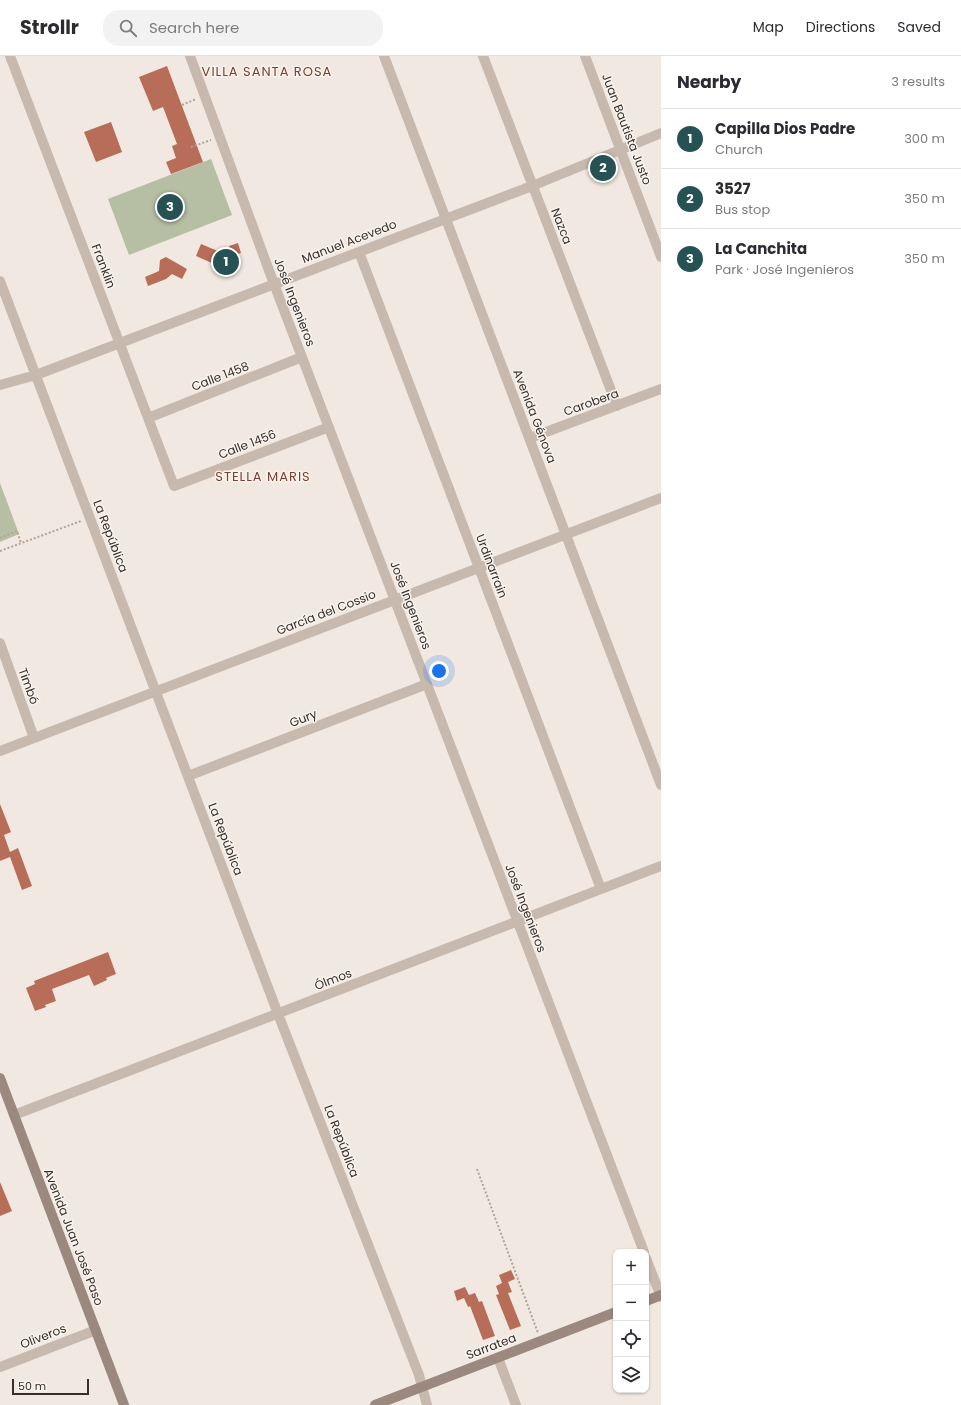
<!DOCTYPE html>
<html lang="en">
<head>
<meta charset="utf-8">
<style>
	:root { --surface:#fff; --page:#f2f2f3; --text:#2b2b33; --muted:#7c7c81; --line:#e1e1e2; --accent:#265254 }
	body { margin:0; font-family:Poppins,sans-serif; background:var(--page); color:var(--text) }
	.controls { position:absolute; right:12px; bottom:12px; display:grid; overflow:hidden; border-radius:8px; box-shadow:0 1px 3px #0004 }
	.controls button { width:36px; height:36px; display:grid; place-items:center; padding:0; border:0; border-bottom:1px solid var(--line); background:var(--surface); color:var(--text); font:20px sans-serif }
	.scale { position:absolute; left:12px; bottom:10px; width:77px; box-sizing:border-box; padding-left:4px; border:2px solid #372f2c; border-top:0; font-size:11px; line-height:14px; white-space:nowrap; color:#372f2c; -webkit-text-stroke:3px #f9f3ed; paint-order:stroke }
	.you { position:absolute; left:439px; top:615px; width:14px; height:14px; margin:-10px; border:3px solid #fff; border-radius:50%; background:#1a73e8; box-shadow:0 0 0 6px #1a73e833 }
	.badge { display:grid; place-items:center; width:26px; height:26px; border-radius:50%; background:var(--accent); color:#fff; font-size:13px; font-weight:700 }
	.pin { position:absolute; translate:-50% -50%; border:2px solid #fff; box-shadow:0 1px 4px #0006 }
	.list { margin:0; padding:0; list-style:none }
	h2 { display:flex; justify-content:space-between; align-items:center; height:52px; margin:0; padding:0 16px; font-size:17px }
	h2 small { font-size:13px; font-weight:400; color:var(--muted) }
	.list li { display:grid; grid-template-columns:26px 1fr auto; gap:12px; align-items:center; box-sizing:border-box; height:60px; padding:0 16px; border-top:1px solid var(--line) }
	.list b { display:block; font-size:15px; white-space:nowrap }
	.list p { margin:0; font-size:13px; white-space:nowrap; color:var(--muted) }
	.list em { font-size:13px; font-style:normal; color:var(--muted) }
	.icon { flex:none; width:22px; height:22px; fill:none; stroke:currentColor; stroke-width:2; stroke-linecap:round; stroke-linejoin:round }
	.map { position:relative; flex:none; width:661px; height:1349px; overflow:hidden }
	header { display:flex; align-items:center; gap:24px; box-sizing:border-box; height:56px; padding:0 20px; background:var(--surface); border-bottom:1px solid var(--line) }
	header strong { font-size:19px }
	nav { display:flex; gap:22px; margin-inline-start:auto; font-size:14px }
	.search { width:280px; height:36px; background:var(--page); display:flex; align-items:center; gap:10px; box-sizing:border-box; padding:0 14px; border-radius:16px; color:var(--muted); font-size:15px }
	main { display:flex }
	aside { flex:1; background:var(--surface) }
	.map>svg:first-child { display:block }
	.green { fill:#b6bea3 }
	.building { fill:#b86d58 }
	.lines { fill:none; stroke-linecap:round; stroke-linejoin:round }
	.path { stroke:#b3a399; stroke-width:2; stroke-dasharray:2 2; stroke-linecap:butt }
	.street { stroke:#c8b9ae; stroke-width:10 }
	.secondary { stroke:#9b8980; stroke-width:10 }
	.labels { text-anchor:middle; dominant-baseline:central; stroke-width:3; stroke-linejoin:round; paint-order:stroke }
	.street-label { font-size:12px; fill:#372f2c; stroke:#f9f3ed }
	.neighbourhood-label { font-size:13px; letter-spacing:1px; fill:#7d3f2e; stroke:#f9f3ed }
</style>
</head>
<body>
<header>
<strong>Strollr</strong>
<div class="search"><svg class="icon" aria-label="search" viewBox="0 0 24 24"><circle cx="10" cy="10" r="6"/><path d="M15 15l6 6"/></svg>Search here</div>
<nav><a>Map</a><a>Directions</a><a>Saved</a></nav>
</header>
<main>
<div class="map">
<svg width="661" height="1349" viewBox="0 0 661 1349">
	<rect width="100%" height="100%" fill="#f1e9e1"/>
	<path class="green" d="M211,103L232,159L129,199L108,143Z
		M0,427L19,478L0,486Z"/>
	<path class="building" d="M167,10L203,106L171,118L166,106L176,102L172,90L177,88L163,51L153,55L139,21Z
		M111,66L122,96L96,106L84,76Z
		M238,187L241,197L232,200L229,190Z
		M201,188L230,200L226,201L240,207L237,216L231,213L230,215L196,200Z
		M166,201L187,213L182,223L172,218L166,223L148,230L145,221L159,215L160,204Z
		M0,748L11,776L4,779L10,796L18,792L32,830L22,834L10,801L0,805Z
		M108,896L116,918L106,922L107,924L94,930L89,919L52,933L56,945L45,949L46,951L35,955L26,932L35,928L34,925Z
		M0,1126L12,1155L0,1160Z
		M511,1214L515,1223L508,1226L512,1236L508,1237L521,1270L510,1274L496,1239L499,1238L496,1230L502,1227L499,1219Z
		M465,1231L469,1239L475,1237L479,1246L482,1245L495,1280L483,1284L470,1250L468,1251L464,1242L457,1245L454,1235Z"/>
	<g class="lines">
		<path class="path" d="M182,49L196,43
			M191,91L211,84
			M0,482L17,475L21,487
			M0,495L81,465
			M477,1113L538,1277"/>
		<path class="street" d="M10,0L174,430L329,371
			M190,0L274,228L644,1196
			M384,0L661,729
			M483,0L617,350
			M585,0L661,201
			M359,196L601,833
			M0,225L278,958L419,1319L427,1349
			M0,329L36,319L532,130L661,77
			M148,362L302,301
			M530,382L661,333
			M0,587L34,682
			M0,695L661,442
			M188,720L427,628
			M14,1059L661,810
			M646,1202L661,1241
			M498,1302L516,1349
			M0,1311L96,1274"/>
		<path class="secondary" d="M0,1022L124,1349
			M646,1245L661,1239
			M375,1349L616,1256"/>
	</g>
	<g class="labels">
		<g class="street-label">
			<text transform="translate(627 73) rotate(69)">Juan Bautista Justo</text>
			<text transform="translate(562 170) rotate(69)">Nazca</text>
			<text transform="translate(349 185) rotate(-21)">Manuel Acevedo</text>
			<text transform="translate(104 210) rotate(69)">Franklin</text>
			<text transform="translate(295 246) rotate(69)">José Ingenieros</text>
			<text transform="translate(220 320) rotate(-21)">Calle 1458</text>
			<text transform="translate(591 346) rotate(-20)">Carobera</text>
			<text transform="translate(535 360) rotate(69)">Avenida Génova</text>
			<text transform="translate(247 388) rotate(-21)">Calle 1456</text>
			<text transform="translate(111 480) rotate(69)">La República</text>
			<text transform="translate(492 510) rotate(69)">Urdinarrain</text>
			<text transform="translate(411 549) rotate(69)">José Ingenieros</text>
			<text transform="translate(326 556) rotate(-21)">García del Cossio</text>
			<text transform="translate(29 630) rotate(70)">Timbó</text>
			<text transform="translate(303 662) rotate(-21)">Gury</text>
			<text transform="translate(226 783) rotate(69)">La República</text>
			<text transform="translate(526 852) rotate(69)">José Ingenieros</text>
			<text transform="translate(333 923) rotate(-21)">Ólmos</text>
			<text transform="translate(342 1085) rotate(69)">La República</text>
			<text transform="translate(74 1181) rotate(69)">Avenida Juan José Paso</text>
			<text transform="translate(43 1280) rotate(-21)">Oliveros</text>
			<text transform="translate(491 1290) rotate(-21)">Sarratea</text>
		</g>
		<g class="neighbourhood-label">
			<text x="267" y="15">VILLA SANTA ROSA</text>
			<text x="263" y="420">STELLA MARIS</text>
		</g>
	</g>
</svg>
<div class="controls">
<button>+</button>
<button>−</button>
<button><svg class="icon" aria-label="locate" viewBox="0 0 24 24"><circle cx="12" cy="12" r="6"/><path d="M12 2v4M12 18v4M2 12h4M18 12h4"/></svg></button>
<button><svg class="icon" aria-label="layers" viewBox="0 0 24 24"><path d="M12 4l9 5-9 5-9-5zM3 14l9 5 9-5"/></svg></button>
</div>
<div class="scale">50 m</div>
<div class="you"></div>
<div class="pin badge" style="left:226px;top:206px">1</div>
<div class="pin badge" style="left:603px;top:112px">2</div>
<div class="pin badge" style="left:170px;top:151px">3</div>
</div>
<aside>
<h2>Nearby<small>3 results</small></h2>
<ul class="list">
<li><span class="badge">1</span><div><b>Capilla Dios Padre</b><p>Church</p></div><em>300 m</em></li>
<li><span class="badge">2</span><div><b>3527</b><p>Bus stop</p></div><em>350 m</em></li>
<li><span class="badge">3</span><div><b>La Canchita</b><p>Park · José Ingenieros</p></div><em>350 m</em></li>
</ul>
</aside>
</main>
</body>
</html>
